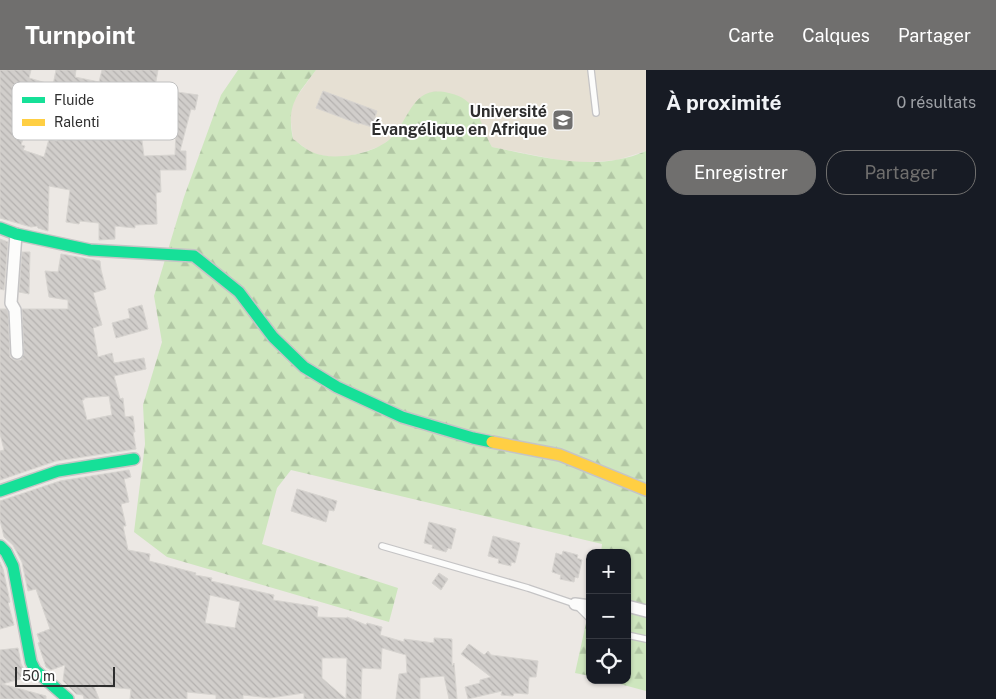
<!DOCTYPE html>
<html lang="fr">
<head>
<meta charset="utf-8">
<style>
	:root { --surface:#171b24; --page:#20242c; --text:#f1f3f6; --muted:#9ea1a6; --line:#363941; --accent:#706f6e }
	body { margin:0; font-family:"Public Sans",sans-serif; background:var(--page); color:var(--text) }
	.controls { position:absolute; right:15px; bottom:15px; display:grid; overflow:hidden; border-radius:10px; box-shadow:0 1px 4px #0004 }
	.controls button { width:45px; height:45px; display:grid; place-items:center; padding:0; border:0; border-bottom:1px solid var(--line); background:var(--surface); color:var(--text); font:25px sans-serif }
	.scale { position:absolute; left:15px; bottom:12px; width:100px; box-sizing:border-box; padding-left:5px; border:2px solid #2e2e2e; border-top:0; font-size:14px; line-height:18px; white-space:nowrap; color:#2e2e2e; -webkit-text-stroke:4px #fff; paint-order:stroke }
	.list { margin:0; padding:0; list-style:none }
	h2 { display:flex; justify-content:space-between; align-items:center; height:65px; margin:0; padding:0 20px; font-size:21px }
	h2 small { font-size:16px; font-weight:400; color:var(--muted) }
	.actions { display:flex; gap:10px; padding:15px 20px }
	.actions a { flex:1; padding:11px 0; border:1px solid var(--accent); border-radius:20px; text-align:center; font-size:18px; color:var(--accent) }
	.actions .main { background:var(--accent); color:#fff }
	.icon { flex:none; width:28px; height:28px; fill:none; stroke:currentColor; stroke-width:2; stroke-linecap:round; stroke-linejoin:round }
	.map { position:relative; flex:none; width:646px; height:629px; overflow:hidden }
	header { display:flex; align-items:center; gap:30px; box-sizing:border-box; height:70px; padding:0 25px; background:var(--accent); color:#fff }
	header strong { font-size:24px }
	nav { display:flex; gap:28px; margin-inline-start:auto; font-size:18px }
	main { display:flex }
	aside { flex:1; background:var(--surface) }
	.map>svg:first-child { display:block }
	.education { fill:#e6e0d3 }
	.forest { fill:url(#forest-firs) }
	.building { fill:url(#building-back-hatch); stroke:#d7d4d0; fill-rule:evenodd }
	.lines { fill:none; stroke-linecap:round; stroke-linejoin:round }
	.lane-casing { stroke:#c5c4c5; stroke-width:8 }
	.street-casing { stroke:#c5c4c5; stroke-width:14 }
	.fast-casing { stroke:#c5c4c5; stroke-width:14 }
	.slow-casing { stroke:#c5c4c5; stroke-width:14 }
	.lane { stroke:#fcfcfb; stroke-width:5.5 }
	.street { stroke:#fcfcfb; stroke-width:11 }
	.fast { stroke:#16e098; stroke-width:11 }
	.slow { stroke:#ffcf43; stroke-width:11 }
	.labels { text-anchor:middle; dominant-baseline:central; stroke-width:4; stroke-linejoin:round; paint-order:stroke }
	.poi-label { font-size:16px; font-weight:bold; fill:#2e2e2e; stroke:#fff; text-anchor:end }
	.key { fill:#fff; stroke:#c0c0c0; stroke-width:1 }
	.key-label { font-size:14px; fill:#2e2e2e }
</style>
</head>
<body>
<header>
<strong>Turnpoint</strong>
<nav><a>Carte</a><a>Calques</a><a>Partager</a></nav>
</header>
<main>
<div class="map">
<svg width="646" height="629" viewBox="0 0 646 629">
	<defs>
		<pattern id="forest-firs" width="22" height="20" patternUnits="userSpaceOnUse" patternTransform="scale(1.25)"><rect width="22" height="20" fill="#cee6be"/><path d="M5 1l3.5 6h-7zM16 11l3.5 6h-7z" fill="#b1c6a4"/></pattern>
		<pattern id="building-back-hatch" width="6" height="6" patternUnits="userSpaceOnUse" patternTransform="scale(1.25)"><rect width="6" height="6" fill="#d1cecb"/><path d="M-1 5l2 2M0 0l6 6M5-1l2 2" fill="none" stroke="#b4b1af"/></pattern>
	</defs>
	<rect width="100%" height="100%" fill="#ece8e4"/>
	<path class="education" d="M316,0H646V81L617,90L593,92H569L492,77L486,67L477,44L417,30L398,60L390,69L381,76L358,84L335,88L312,83L293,69L290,44L293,32Z"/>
	<path class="forest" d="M238,0H316C297,26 286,34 293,69C299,73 305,79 312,82C333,92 375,84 391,68C411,48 412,14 449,23C457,25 463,27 469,33C481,44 484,64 492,77C543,87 596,103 646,81V621L605,610H627V483H601L602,474L291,400L277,418L262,474L398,518L389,552L167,487L134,462L145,374L143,335L162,272L154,226L184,127L221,25Z
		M590,535V606L575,603Z"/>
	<path class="building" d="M0,0H31L29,8L53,15L56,0H76L75,7L99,12L102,0H158L148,57L140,55L144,86L175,85L176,61H171L177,22L198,25L195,40L191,39L180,81H186V100H160L161,122L156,123L157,154L135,155V158L115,156V169L99,170V153L80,151L79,154L66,152L70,120L49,116L48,161L38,158L37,156L31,157L0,148ZM33,39L61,53L57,71L49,69L44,87L23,80L25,76L21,75Z
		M323,21L377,41L372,57L359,53V54L316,38Z
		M0,169L8,172L4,220L0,219Z
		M22,182H30L29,224L19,222Z
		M61,184L100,191L101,200L106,219L93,223L102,255L93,258L98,287L112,283L114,293L144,288L146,299L114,306L120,329L123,328L125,347L133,346L135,362H133L136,379L56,391L0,410V381L4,380L0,364V239H6L8,242L10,287L14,290H21L24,283L22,239H68V230L49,227L45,201L58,202ZM109,326L112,345L87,350L82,330H84V328Z
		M142,235L148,259L116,268L112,253L130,248L128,239Z
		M129,400L131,407L124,409L129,432L121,434L126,456H123L128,480L150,484L149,491L196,503L195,505L212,508L211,511L274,525L273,530L318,537L317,547L347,548V547L366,555L367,553L382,557L380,565L404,572V569L434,573V568L452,569V596L454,593L457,629H449L444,606L420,608V629H396L399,604L407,603L406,585L382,578L381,599L362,598L361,629H304V623L270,628L243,625V629H216V625L187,622V629H130L131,619L94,616L99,629H84L83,625L76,624L63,611L65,595L51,600L46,597L38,573L40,572L37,564L50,559L36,519L28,521L22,492L13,475L4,467L0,450V431L60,411ZM210,525L240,532L235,558L205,553ZM322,588H347L346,629L322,608Z
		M297,419L337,431L334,441L329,440L326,452L291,441Z
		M429,452L456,459L451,479L448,478L446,482L432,478L433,475L424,473Z
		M493,466L520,473L515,493L511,492V496L498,493L499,489L488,486Z
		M563,481L578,485L577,488L582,490L578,508L575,507L574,512L560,509L561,505L552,502L556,483L562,485Z
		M0,492L3,499L10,532L8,533L14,555L0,559Z
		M439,503L448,509L441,520L432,513Z
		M469,574L484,585L488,581L491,585L538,591L536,607H529L528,624L514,623L513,626L501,625L502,621L468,629L465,617L480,613V610L491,607L461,584Z
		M18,578L21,594L28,607L2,614L46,626V629H0V580Z"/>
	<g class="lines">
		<g class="lane-casing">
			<path id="lane" d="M591,0L596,43
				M382,476L528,518L575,534L590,549
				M627,565L646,569"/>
		</g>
		<g class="street-casing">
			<path id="street" d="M16,164L11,233L15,240L17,283
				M575,534L590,536
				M627,536L646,541"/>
		</g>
		<g class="fast-casing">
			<path id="fast" d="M0,158L16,164L90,180L194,186L239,222L273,267L304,297L337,317L402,347L473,368L492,372
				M0,421L58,401L134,389
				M0,476L6,482L13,496L31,592L35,600L68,629"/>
		</g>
		<g class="slow-casing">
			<path id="slow" d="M492,372L560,385L646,420"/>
		</g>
		<use href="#lane" class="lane"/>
		<use href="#street" class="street"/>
		<use href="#fast" class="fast"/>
		<use href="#slow" class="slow"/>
	</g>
	<defs>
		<g id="university-square" transform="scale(1.125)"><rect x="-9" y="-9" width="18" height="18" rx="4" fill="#706f6e" stroke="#fff"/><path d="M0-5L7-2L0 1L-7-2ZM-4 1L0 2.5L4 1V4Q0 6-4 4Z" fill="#fff"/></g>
	</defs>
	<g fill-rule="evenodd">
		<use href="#university-square" x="563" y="50"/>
	</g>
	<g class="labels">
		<g class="poi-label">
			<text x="547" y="41">Université<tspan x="547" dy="18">Évangélique en Afrique</tspan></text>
		</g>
	</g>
	<rect x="12" y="12" width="166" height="58" rx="8" class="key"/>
	<rect x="22" y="27" width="23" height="6" fill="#16e098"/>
	<rect x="22" y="49" width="23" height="7" fill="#ffcf43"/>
	<g class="key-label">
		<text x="54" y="35">Fluide</text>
		<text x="54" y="57">Ralenti</text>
	</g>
</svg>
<div class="controls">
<button>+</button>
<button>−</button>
<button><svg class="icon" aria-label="locate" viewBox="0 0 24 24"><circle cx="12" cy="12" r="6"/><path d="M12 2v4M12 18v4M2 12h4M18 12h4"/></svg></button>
</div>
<div class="scale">50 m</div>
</div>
<aside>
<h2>À proximité<small>0 résultats</small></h2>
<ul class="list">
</ul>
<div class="actions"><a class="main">Enregistrer</a><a>Partager</a></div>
</aside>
</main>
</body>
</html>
